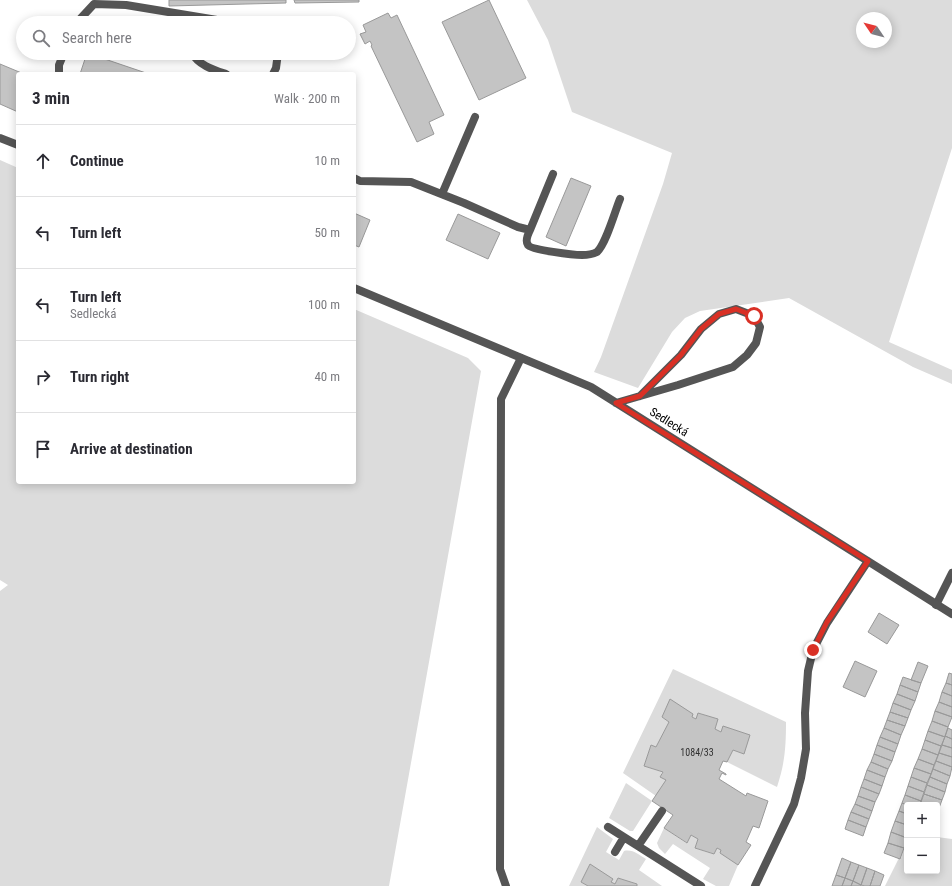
<!DOCTYPE html>
<html lang="en">
<head>
<meta charset="utf-8">
<style>
	:root { --surface:#fff; --page:#f2f2f3; --text:#2b2b33; --muted:#7c7c81; --line:#e1e1e2 }
	body { margin:0; font-family:"Roboto Condensed",sans-serif; background:var(--page); color:var(--text) }
	.controls { position:absolute; right:12px; bottom:12px; display:grid; overflow:hidden; border-radius:4px; box-shadow:0 2px 10px #0003 }
	.controls button { width:36px; height:36px; display:grid; place-items:center; padding:0; border:0; border-bottom:1px solid var(--line); background:var(--surface); color:var(--text); font:20px sans-serif }
	.compass { position:absolute; left:856px; top:12px; width:36px; height:36px; border-radius:50%; background:var(--surface); box-shadow:0 2px 10px #0003; rotate:305deg }
	.stop { position:absolute; width:12px; height:12px; margin:-9px; border:3px solid #d93025; border-radius:50%; background:#fff }
	.stop.end { background:#d93025; border-color:#fff; box-shadow:0 1px 4px #0008 }
	.list { margin:0; padding:0; list-style:none }
	h2 { display:flex; justify-content:space-between; align-items:center; height:52px; margin:0; padding:0 16px; font-size:17px }
	h2 small { font-size:13px; font-weight:400; color:var(--muted) }
	.list li { display:grid; grid-template-columns:26px 1fr auto; gap:12px; align-items:center; box-sizing:border-box; height:72px; padding:0 16px; border-top:1px solid var(--line) }
	.list b { display:block; font-size:15px; white-space:nowrap }
	.list p { margin:0; font-size:13px; white-space:nowrap; color:var(--muted) }
	.list em { font-size:13px; font-style:normal; color:var(--muted) }
	.icon { flex:none; width:22px; height:22px; fill:none; stroke:currentColor; stroke-width:2; stroke-linecap:round; stroke-linejoin:round }
	.map { position:relative; flex:none; width:952px; height:886px; overflow:hidden }
	.search { position:absolute; background:var(--surface); box-shadow:0 2px 10px #0003; left:16px; top:16px; width:340px; height:44px; display:flex; align-items:center; gap:10px; box-sizing:border-box; padding:0 14px; border-radius:22px; color:var(--muted); font-size:15px }
	.panel { position:absolute; background:var(--surface); box-shadow:0 2px 10px #0003; left:16px; top:72px; width:340px; height:412px; border-radius:4px }
	.map>svg:first-child { display:block }
	.green { fill:#dcdcdc; fill-rule:evenodd }
	.building { fill:#c4c4c4; stroke:#999 }
	.lines { fill:none; stroke-linecap:round; stroke-linejoin:round }
	.lane { stroke:#555; stroke-width:8 }
	.street { stroke:#555; stroke-width:8 }
	.route { stroke:#d93025; stroke-width:5 }
	.labels { text-anchor:middle; dominant-baseline:central; stroke-width:3.5; stroke-linejoin:round; paint-order:stroke }
	.number-label { font-size:10px; fill:#313131 }
	.street-label { font-size:12px; fill:#000; stroke:#fff }
</style>
</head>
<body>
<div class="map">
<svg width="952" height="886" viewBox="0 0 952 886">
	<rect width="100%" height="100%" fill="#fff"/>
	<path class="green" d="M527,0H952V148L889,342L952,370V384L913,367L789,298L700,311L685,318L672,332L638,388L594,372L601,357L663,184L672,153L572,112L548,40ZM862,18H886V42H862Z
		M0,160L18,168V482H354V309L468,358L481,371L389,886H0V591L8,585L0,580Z
		M673,669L786,722C786,746 785,763 777,787L727,762L733,750L744,754L724,726L721,732L715,729L717,719L699,713L696,719L670,700L662,717L669,722L656,747L651,745L644,766L662,772L660,777L666,780L656,796L623,773Z
		M626,783L652,801L633,831H630L609,818Z
		M597,827L613,839L606,852L619,860L624,851C633,849 639,855 646,859L639,870L662,886H637V884L618,878L615,884L611,882L612,879L590,864L581,882L588,886H569Z
		M664,828L686,843L691,835L698,839L695,848L713,854L717,848L721,850L720,853L738,865L729,886H716L703,879L710,868L673,844L665,854L659,848L657,843Z
		M937,837L952,839V886H885L899,858H901L907,840V871H937Z"/>
	<path class="building" d="M169,0H286V3L169,6Z
		M294,0H359V2L295,3Z
		M489,0L526,78L479,100L442,22Z
		M388,13L391,18L397,15L444,115L429,122L434,134L417,142L371,46L372,45L370,41L365,44L360,34L366,32L363,25Z
		M87,53L149,74H80Z
		M0,64L24,74H18V112L0,104Z
		M571,178L591,186L566,246L546,237Z
		M354,213L370,220L359,247L354,245Z
		M458,214L500,233L488,259L446,240Z
		M879,613L899,625L887,644L868,632Z
		M855,661L877,671L865,697L843,687Z
		M918,662L928,666L921,683L911,680Z
		M949,673L952,674V685L946,683Z
		M903,677L921,683L918,692L900,685Z
		M946,683L952,685V696L942,692Z
		M900,685L918,692L915,701L897,694Z
		M942,692L952,696V707L939,702Z
		M897,694L915,701L911,710L893,703Z
		M670,699L693,714L692,717L696,719L698,713L718,719L715,729L721,732L723,726L750,735L744,754L733,750L727,762L723,761L719,770L726,774V775L722,773L719,779L746,796L747,793L768,801L759,828L753,826L746,842L751,845L738,865L720,853L721,850L717,848L714,854L695,848L698,839L691,835L687,843L664,828L673,815L652,801L666,780L660,777L663,772L644,766L651,745L656,747L669,722L662,717Z
		M939,702L952,707V717L935,711Z
		M893,703L911,710L908,718L890,712Z
		M935,711L952,717L948,727L932,721Z
		M890,712L908,718L905,726L887,720Z
		M887,720L905,726L901,735L884,728Z
		M932,721L948,727L945,737L928,731Z
		M884,728L901,735L898,744L880,737Z
		M948,728L952,730V739L945,736Z
		M928,731L945,737L941,746L925,740Z
		M945,736L952,739V748L942,745Z
		M880,737L898,744L895,752L877,745Z
		M925,740L941,746L938,755L922,749Z
		M877,745L895,752L892,761L874,754Z
		M942,745L952,748V757L939,753Z
		M922,749L938,755L934,765L918,759Z
		M939,753L952,757V767L936,761Z
		M874,754L892,761L888,769L871,762Z
		M918,759L934,765L931,774L914,768Z
		M936,761L952,767L950,776L933,769Z
		M871,762L888,769L885,777L867,770Z
		M914,768L931,774L927,783L911,777Z
		M933,769L950,776L947,784L930,777Z
		M867,770L885,777L882,786L864,779Z
		M911,777L927,783L924,792L908,786Z
		M930,777L947,784L945,792L927,785Z
		M864,779L882,786L879,794L861,787Z
		M927,785L945,792L942,800L924,794Z
		M908,786L924,792L921,801L905,795Z
		M861,787L879,794L875,802L858,796Z
		M924,794L942,800L939,808L937,807V805H930L921,802Z
		M905,795L921,801L920,805H907L902,803Z
		M858,796L875,802L872,811L855,804Z
		M902,803L907,805V814L899,811Z
		M855,804L872,811L869,819L851,812Z
		M899,811L907,814V825L895,821Z
		M851,812L869,819L866,827L848,820Z
		M848,820L866,827L863,836L845,829Z
		M895,821L907,825V838L891,832Z
		M891,832L907,838L904,848L888,843Z
		M888,843L904,848L900,859L884,853Z
		M842,858L851,862L845,878L836,875Z
		M851,862L859,865L853,881L845,878Z
		M590,864L613,879L611,882L615,884L618,878L637,884V886H588L581,882Z
		M859,865L867,868L861,885L853,881Z
		M867,868L875,871L870,886H865L861,885Z
		M875,871L884,875L880,886H870Z
		M836,875L845,878L842,886H832Z
		M845,878L853,881L851,886H842Z
		M853,881L861,885V886H851Z"/>
	<g class="lines">
		<path class="lane" d="M78,23L81,18L94,4L126,5L223,21L230,23
			M192,53C198,65 214,70 226,74
			M59,74V65L64,53
			M273,74L276,68L278,53
			M354,178L360,181L411,182L464,203L518,227L530,230L553,174
			M442,194L475,117
			M530,230C528,234 525,241 528,245C531,250 574,255 582,255C586,255 593,254 597,252C606,244 615,211 620,199
			M936,605L952,573
			M608,827L701,886
			M638,846L662,811
			M615,852L624,837
			M506,886L500,869L501,399L521,358"/>
		<path class="street" d="M0,138L18,145
			M354,288L591,387L952,614
			M616,403L678,385L733,367L747,355L756,343L760,327L754,316L736,309L719,314L701,329L681,355L640,396
			M755,886L794,804L801,778L806,749L805,713L808,671L813,650L827,623L868,561"/>
	</g>
	<g class="lines">
		<path class="route" d="M754,316L736,309L719,314L701,329L681,355L640,396L616,403L868,561L827,622L813,650"/>
	</g>
	<g class="labels">
		<g class="number-label">
			<text x="697" y="752">1084/33</text>
		</g>
		<g class="street-label">
			<text transform="translate(669 422) rotate(32)">Sedlecká</text>
		</g>
	</g>
</svg>
<div class="controls">
<button>+</button>
<button>−</button>
</div>
<svg class="compass" viewBox="-18 -18 36 36"><path d="M0-13l5 13h-10z" fill="#e53935"/><path d="M0 13l5-13h-10z" fill="#7c7c81"/></svg>
<div class="stop" style="left:754px;top:316px"></div>
<div class="stop end" style="left:813px;top:650px"></div>
<div class="search"><svg class="icon" aria-label="search" viewBox="0 0 24 24"><circle cx="10" cy="10" r="6"/><path d="M15 15l6 6"/></svg>Search here</div>
<section class="panel">
<h2>3 min<small>Walk · 200 m</small></h2>
<ul class="list">
<li><svg class="icon" aria-label="ahead" viewBox="0 0 24 24"><path d="M12 20V5M6 11l6-6 6 6"/></svg><div><b>Continue</b></div><em>10 m</em></li>
<li><svg class="icon" aria-label="left" viewBox="0 0 24 24"><path d="M17 20v-9H6M10 6l-5 5 5 5"/></svg><div><b>Turn left</b></div><em>50 m</em></li>
<li><svg class="icon" aria-label="left" viewBox="0 0 24 24"><path d="M17 20v-9H6M10 6l-5 5 5 5"/></svg><div><b>Turn left</b><p>Sedlecká</p></div><em>100 m</em></li>
<li><svg class="icon" aria-label="right" viewBox="0 0 24 24"><path d="M7 20v-9h11M14 6l5 5-5 5"/></svg><div><b>Turn right</b></div><em>40 m</em></li>
<li><svg class="icon" aria-label="arrive" viewBox="0 0 24 24"><path d="M6 21V4h12l-3 4 3 4H6"/></svg><div><b>Arrive at destination</b></div></li>
</ul>
</section>
</div>
</body>
</html>
